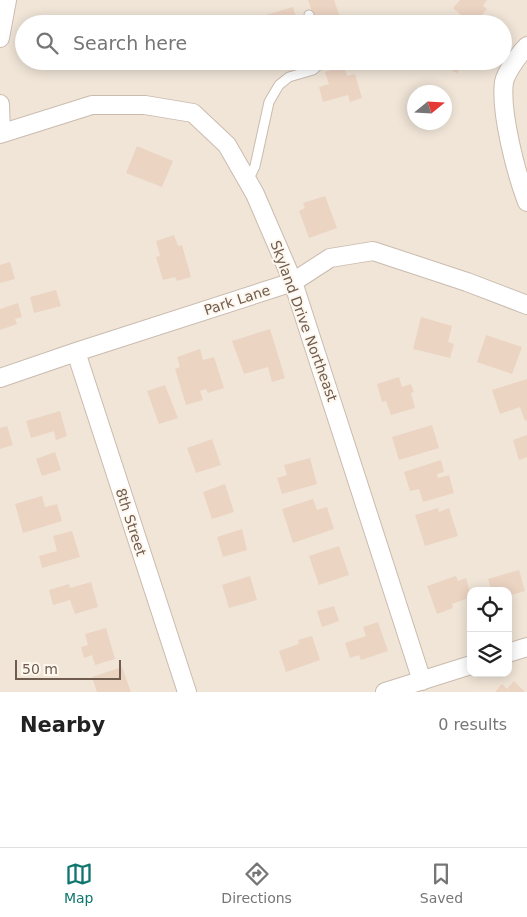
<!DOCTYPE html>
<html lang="en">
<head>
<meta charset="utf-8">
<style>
	:root { --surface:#fff; --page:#f6f6f6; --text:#222; --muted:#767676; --line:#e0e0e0; --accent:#0f766e }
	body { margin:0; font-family:"DejaVu Sans",sans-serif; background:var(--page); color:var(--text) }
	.controls { position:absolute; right:15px; bottom:15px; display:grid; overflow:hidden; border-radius:10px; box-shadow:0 2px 12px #0003 }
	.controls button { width:45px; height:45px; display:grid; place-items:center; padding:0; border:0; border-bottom:1px solid var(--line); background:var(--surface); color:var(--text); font:25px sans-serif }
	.compass { position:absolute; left:407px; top:85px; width:45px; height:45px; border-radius:50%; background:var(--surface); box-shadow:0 2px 12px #0003; rotate:72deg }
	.scale { position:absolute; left:15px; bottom:12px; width:106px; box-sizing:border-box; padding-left:5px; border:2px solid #705c4f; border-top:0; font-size:14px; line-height:18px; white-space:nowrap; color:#705c4f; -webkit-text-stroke:4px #fdf7ee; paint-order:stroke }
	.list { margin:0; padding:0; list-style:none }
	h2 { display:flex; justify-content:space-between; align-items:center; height:65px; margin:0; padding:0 20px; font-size:21px }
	h2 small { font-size:16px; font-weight:400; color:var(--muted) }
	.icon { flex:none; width:28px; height:28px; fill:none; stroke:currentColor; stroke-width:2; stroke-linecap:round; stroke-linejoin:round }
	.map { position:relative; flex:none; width:527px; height:692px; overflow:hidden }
	.search { position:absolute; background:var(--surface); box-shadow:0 2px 12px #0003; left:15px; right:15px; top:15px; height:55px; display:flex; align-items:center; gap:12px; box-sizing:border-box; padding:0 18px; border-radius:28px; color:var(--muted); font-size:19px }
	.sheet { height:155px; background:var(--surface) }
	nav { display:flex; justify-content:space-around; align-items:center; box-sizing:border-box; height:70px; border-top:1px solid var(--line); background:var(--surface); font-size:14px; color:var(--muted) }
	nav a { display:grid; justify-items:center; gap:2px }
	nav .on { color:var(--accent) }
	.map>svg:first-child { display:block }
	.residential { fill:#f0e5d7; fill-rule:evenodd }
	.building { fill:#ecd4c3 }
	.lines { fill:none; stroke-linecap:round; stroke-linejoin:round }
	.lane-casing { stroke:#cabbaf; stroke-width:11 }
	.street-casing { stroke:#cabbaf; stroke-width:20 }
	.lane { stroke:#fff; stroke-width:9 }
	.street { stroke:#fff; stroke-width:18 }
	.labels { text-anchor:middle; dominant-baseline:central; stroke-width:4; stroke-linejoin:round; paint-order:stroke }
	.street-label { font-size:14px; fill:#705c4f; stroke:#fdf7ee }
</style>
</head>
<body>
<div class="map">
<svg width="527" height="692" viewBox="0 0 527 692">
	<rect width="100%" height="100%" fill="#faf3e8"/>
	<path class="residential" d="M0,0H527V692H0ZM24,24H503V61H24ZM414,92H444V122H414ZM471,591H508V673H471Z"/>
	<path class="building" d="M308,0H334L342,23L316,24Z
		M460,0H487L483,6L487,9L474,24H472L453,8Z
		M293,7L298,24H265L262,16Z
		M249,15L252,24H235L234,19Z
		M436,61H464L457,73Z
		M344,66L347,76L355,74L362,98L350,102L348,95L323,102L319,87L329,84L325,72Z
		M137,146L173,161L162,187L126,173Z
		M325,196L337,228L309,238L299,211L305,208L303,203Z
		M174,235L178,246L182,245L191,277L177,281L175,277L163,280L156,257L160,256L156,241Z
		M10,262L15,279L0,283V265Z
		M56,290L61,306L34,313L30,297Z
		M18,303L22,317L15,319L17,324L0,330V309Z
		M421,317L452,326L448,342L454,344L450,358L413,349Z
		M270,329L285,378L272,382L268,367L244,374L232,341Z
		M486,335L522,347L512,374L477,362Z
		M200,349L203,360L214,357L224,388L208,393L206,389L200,391L203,400L186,405L175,369L180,367L177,357Z
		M399,377L402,387L411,384L414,392L411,393L415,408L391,415L386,401L382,402L377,384Z
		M527,379V420L525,421L520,407L500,414L492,390Z
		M165,385L178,418L159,424L147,391Z
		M60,411L67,436L56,440L54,431L31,438L26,421Z
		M432,425L439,448L399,460L392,437Z
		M7,426L13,445L0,449V428Z
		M527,435V457L519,460L513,440Z
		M212,439L221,465L196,473L187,448Z
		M55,452L61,470L42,476L36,459Z
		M310,458L317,484L282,494L277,478L287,475L284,465Z
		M441,460L444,472L437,474L438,478L449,475L454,493L423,502L419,489L410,491L404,472Z
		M225,484L234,512L212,519L203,492Z
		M42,496L45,507L57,504L62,521L23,533L15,504Z
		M313,499L317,510L327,507L334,529L293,543L282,509Z
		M438,508L439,512L449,508L458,536L425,546L415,515Z
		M242,529L247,550L223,557L217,537Z
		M72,531L80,557L42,568L39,556L57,551L53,536Z
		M339,546L349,575L319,585L309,556Z
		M519,570L525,591L508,596V591H492L488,579Z
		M250,576L257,600L229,608L222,585Z
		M456,576L458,581L466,578L471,597L452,604L453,608L437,614L427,586Z
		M91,582L98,607L75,614L70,600L53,605L49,590L69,584L70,588Z
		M334,606L339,621L322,627L317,611Z
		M378,622L388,651L361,660L359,655L350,658L345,643L366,636L363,627Z
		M106,628L115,659L95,665L92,655L84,658L81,647L88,645L85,634Z
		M312,636L320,660L286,672L279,651L299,644L298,640Z
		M122,667L131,692H97L92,677Z
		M514,681L525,692H495L502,684L507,689Z"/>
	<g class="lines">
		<g class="lane-casing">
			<path id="lane" d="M309,15L312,24
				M248,181L255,166L269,102L279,85L289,77L313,70L323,61"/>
		</g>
		<g class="street-casing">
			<path id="street" d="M0,38L7,0
				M527,46C520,53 506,72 504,82C500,112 516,173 527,202
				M0,104L1,133
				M0,134L92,105H145L193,113L227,145L255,194L293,282L422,681
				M76,352L187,692
				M0,378L76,352L293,282L330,258L373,251L467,282L527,305
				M508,653L527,647
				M385,692L471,665"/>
		</g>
		<use href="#lane" class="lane"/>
		<use href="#street" class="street"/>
	</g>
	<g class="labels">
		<g class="street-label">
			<text transform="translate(237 300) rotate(-18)">Park Lane</text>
			<text transform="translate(304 321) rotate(70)">Skyland Drive Northeast</text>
			<text transform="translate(131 522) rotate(72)">8th Street</text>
		</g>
	</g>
</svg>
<div class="controls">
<button><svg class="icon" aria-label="locate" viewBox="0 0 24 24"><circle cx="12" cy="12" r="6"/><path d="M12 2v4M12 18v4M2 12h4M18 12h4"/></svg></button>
<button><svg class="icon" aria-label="layers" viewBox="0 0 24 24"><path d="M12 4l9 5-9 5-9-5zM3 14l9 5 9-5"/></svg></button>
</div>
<svg class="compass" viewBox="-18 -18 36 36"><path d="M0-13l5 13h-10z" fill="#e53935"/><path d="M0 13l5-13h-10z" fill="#767676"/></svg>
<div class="scale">50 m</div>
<div class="search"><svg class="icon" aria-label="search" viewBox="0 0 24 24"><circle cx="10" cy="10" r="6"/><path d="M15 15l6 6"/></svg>Search here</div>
</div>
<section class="sheet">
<h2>Nearby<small>0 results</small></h2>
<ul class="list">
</ul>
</section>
<nav>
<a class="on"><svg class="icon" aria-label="map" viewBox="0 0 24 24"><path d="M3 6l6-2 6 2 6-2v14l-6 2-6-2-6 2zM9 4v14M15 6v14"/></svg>Map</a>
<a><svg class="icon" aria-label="directions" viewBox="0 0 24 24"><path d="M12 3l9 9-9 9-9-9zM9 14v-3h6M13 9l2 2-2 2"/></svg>Directions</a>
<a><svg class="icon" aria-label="saved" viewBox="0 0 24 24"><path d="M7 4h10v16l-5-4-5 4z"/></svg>Saved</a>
</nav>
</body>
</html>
